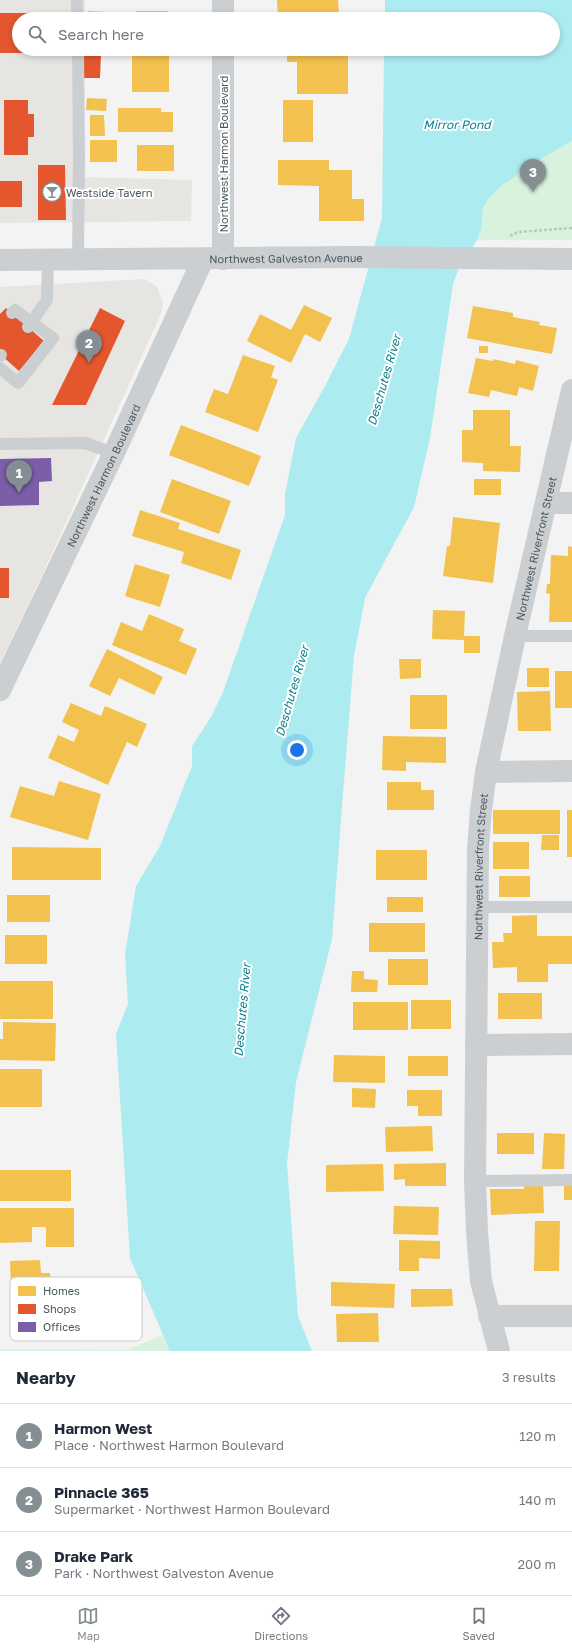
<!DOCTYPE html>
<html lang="en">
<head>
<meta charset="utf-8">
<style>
	:root { --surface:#fff; --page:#f6f6f7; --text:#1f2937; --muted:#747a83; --line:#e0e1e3; --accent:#848e93 }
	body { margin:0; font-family:"Golos Text",sans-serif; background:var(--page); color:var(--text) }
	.you { position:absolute; left:297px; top:750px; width:14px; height:14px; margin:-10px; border:3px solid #fff; border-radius:50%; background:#1a73e8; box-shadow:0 0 0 6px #1a73e833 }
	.badge { display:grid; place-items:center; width:26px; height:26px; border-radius:50%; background:var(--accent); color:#fff; font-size:13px; font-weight:700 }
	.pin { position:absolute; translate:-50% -33px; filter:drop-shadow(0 1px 2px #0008) }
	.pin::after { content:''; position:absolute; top:21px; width:14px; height:12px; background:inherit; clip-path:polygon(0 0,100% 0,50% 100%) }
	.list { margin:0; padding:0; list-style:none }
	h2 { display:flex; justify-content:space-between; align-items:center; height:52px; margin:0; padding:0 16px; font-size:17px }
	h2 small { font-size:13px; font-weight:400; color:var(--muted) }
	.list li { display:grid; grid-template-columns:26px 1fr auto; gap:12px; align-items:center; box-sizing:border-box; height:64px; padding:0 16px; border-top:1px solid var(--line) }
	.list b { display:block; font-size:15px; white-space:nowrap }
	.list p { margin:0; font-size:13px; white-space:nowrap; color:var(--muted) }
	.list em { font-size:13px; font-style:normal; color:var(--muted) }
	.icon { flex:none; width:22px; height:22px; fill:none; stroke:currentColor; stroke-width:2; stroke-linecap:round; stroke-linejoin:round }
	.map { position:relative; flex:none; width:572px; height:1351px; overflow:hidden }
	.search { position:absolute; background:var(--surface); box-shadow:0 2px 6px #0003; left:12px; right:12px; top:12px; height:44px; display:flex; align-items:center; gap:10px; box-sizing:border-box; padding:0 14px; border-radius:22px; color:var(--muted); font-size:15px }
	.sheet { height:244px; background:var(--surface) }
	nav { display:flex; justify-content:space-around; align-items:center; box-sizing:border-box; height:56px; border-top:1px solid var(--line); background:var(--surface); font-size:11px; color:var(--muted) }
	nav a { display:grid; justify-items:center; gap:2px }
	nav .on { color:var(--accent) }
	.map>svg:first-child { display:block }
	.commercial { fill:#e6e5e2 }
	.green { fill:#d8f2de }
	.water { fill:#acebf0 }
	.homes { fill:#f2c14e }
	.shops { fill:#e4572e }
	.offices { fill:#7b5ea7 }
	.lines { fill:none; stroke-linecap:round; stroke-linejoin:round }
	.path { stroke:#bbc7c2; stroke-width:2.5; stroke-dasharray:3 2; stroke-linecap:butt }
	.service { stroke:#cccfd1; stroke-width:12 }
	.minor { stroke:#cccfd1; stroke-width:22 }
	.tertiary { stroke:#cccfd1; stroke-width:22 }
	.labels { text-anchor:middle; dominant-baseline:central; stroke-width:4; stroke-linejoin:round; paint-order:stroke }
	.street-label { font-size:11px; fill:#495860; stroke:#fff }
	.poi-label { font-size:11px; fill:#495860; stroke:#fff; text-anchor:start }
	.water-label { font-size:12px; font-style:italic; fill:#0b808a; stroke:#fff }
	.key { fill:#fff; stroke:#c8cdcf; stroke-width:1 }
	.key-label { font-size:11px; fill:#495860 }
</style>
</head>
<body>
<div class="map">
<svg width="572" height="1351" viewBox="0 0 572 1351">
	<rect width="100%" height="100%" fill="#f3f3f3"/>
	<path class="commercial" d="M0,0H85V19H19V49H84V177L192,180L191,221L0,223Z
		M145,279L157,287L163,303L161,314L43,573L0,663V287Z"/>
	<path class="green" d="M572,141V240H477C478,236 480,232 481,228C482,221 481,213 484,207C494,183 549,154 572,141Z
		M163,1335L170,1351H0V1349L126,1350Z"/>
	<path class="water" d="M385,0H572V141L539,160L501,186L489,198L483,208L481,229L477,240L472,248L465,253L453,284L430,438L414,507L365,598L354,656L341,819L332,939L296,1082L287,1164L298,1316L312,1351H170L130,1258L116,1034L128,1004L125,954L136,886L160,846L192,766V746L211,717L223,692L285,515V494L296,438L325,386L349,339L382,218L384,49H553V19H385Z"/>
	<path class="homes" d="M277,0H338L339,16L278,17Z
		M88,11L108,12V19H88Z
		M136,11H168V19H136Z
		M287,49H348V94H297V62H287Z
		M132,54H169V92H132Z
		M87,98L107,99L106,111L86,110Z
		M283,100H313V142H283Z
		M118,108H161V112H173V132H118Z
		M90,115H104L105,136H90Z
		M90,140H117V162H90Z
		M137,145H174V171H137Z
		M278,160H329V170H352V199H364V221H319V186L278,185Z
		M304,305L332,318L320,342L305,334L291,363L247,341L260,314L291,330Z
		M473,306L513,313V317L540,322L539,325L557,328L552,354L467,338Z
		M479,346H488V353H479Z
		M243,355L275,366L271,377L278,380L258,432L205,412L214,389L228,394Z
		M476,358L493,361V359L515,364L516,360L539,366L533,391L519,387L517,396L491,390L489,397L468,393Z
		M473,410H510V446H521L520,472L483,471V463L462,462V430H473Z
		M181,425L261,456L249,486L169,455Z
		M172,479L231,501L219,534L160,512Z
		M474,479H501V495H474Z
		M140,510L180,523L178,529L241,550L231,580L181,563L184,552L132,536Z
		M453,517L500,523L493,583L443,576L447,546H450Z
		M568,546L572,547V622H549L550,594L546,593L547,584H550L551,555L568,556Z
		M135,564L170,575L160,607L125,596Z
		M433,610L465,611L464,636H480V653H464V640L432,639Z
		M149,614L184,629L179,641L197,649L186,675L112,645L121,622L142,631Z
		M107,649L163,677L154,695L119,678L110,696L89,686Z
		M399,659H421V678L400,679Z
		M527,668H549V687H527Z
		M555,671H572V708H555Z
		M550,691L551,731H518L517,692Z
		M410,695H447V729H410Z
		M71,703L101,716L105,706L147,724L137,747L127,742L108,785L48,758L58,735L74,742L79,730L62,722Z
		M383,736L446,737V763L406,762V771L382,770Z
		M59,781L101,794L88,840L10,817L20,786L54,796Z
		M387,782H421V790H434V810H387Z
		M493,810H560V834H493Z
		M567,810H572V857H567Z
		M542,835H559V850H541Z
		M493,842H529V869H493Z
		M12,847L101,848V880H12Z
		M376,850H427V880H376Z
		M499,876H530V897H499Z
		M7,895H50V922H7Z
		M387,897H423V912H387Z
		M537,915V936H572V964H548V982H517V967L493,968L492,942H504L503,933H512V916Z
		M369,923H425V952H369Z
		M5,935H47V964H5Z
		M388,959H428V985H388Z
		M352,971H364V979L378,980L377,992H351Z
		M0,981H53V1019H0Z
		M498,993H542V1019H498Z
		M411,1000H451V1029H411Z
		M353,1002H408V1030H353Z
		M3,1022L56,1023L55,1061L0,1060V1039H3Z
		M334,1055L385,1056V1083L333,1082Z
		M408,1056H448V1076H408Z
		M0,1069H42V1107H0Z
		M352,1088L376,1089L375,1108L352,1107Z
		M407,1090H442V1116H418V1106H407Z
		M432,1126L433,1151L386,1152L385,1127Z
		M497,1133H534V1154H497Z
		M544,1133L565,1134L564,1169H542Z
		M446,1163V1186H405V1179L394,1180V1164Z
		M383,1164L384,1191L326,1192V1165Z
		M0,1170H71V1201H0Z
		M564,1183H572V1200H564Z
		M524,1184H543L544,1213L491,1215L490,1189H524Z
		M394,1206L439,1207L438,1235L393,1234Z
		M0,1208H74V1247H46V1227H32V1242L0,1243Z
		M535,1221H560L559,1271H534Z
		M399,1240L440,1241V1259L419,1258V1271H399Z
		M40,1260L41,1273H50L51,1285H57L58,1306L12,1307L10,1261Z
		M331,1282L395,1284L394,1308L331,1306Z
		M411,1289H452L453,1306L411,1307Z
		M378,1313L379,1342H337L336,1314Z"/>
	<path class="shops" d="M0,13H65V19H19V49H65V53H0Z
		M83,54H101L100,78H83Z
		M4,100H28V114H34V137H28V155H4Z
		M38,165H65L66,220H38Z
		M0,181H22V207H0Z
		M6,308L44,341L19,371L0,354V314Z
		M100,308L125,321L86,405H52Z
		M0,568H9V598H0Z"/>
	<path class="offices" d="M51,458L52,481L39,482V505L0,506V459Z"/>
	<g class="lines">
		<path class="path" d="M510,236L518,232L572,228"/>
		<path class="service" d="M77,0V19
			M78,260L79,158L78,49
			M28,327L47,300L48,260
			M0,356L1,355
			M0,368L18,383L53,338L15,310L12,313
			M0,444L85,443L114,453
			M515,636H572
			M477,907H572
			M475,1181L572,1180"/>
		<g class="minor">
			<path d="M223,19V0"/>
			<path d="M223,259V49"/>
			<path d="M547,503H572"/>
			<path id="s1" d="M0,690L114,453L203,259"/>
			<path d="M486,772L572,771"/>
			<path d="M476,1045L572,1044"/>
			<path d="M489,1316H572"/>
			<path id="s2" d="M499,1351L481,1281L477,1231L475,1181L478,848L481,810L486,772L515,636L572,390"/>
		</g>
		<path class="tertiary" id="s3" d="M0,260L352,257L572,259"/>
	</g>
	<defs>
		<g id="bar-ring" transform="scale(1)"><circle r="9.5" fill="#fff" stroke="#848e93" stroke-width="1.5"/><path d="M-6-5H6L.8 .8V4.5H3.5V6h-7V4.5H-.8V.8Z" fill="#848e93"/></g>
	</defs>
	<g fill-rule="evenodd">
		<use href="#bar-ring" x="52" y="192"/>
	</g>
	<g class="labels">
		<g class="street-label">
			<text transform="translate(223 154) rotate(-90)">Northwest Harmon Boulevard</text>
			<text stroke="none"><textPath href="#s3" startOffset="286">Northwest Galveston Avenue</textPath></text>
			<text stroke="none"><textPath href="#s1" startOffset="238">Northwest Harmon Boulevard</textPath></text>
			<text stroke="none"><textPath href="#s2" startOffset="811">Northwest Riverfront Street</textPath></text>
			<text stroke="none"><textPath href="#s2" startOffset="487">Northwest Riverfront Street</textPath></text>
		</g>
		<g class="poi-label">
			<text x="66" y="192">Westside Tavern</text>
		</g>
		<g class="water-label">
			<text x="457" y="124">Mirror Pond</text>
			<text transform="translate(384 380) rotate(-74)">Deschutes River</text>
			<text transform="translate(292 691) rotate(-74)">Deschutes River</text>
			<text transform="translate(242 1010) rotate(-85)">Deschutes River</text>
		</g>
	</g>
	<rect x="10" y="1277" width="132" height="64" rx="6" class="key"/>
	<rect x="18" y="1286" width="18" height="10" fill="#f2c14e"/>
	<rect x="18" y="1304" width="18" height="10" fill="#e4572e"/>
	<rect x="18" y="1322" width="18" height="10" fill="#7b5ea7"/>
	<g class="key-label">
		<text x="43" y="1295">Homes</text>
		<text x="43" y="1313">Shops</text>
		<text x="43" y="1331">Offices</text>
	</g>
</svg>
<div class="you"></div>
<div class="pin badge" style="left:19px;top:493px">1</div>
<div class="pin badge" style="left:89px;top:363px">2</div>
<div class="pin badge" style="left:533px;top:192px">3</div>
<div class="search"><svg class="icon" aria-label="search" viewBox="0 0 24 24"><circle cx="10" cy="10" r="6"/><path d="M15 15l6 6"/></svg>Search here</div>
</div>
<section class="sheet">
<h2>Nearby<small>3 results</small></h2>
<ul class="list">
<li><span class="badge">1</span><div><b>Harmon West</b><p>Place · Northwest Harmon Boulevard</p></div><em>120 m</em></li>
<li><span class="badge">2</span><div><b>Pinnacle 365</b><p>Supermarket · Northwest Harmon Boulevard</p></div><em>140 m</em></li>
<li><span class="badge">3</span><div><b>Drake Park</b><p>Park · Northwest Galveston Avenue</p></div><em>200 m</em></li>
</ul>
</section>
<nav>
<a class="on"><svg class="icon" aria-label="map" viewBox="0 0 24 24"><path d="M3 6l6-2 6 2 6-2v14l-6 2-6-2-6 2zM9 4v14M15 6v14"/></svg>Map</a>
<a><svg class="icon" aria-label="directions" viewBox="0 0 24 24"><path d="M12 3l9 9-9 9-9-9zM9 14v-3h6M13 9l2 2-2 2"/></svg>Directions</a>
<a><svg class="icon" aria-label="saved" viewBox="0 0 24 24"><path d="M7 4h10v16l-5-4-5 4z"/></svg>Saved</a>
</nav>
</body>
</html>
